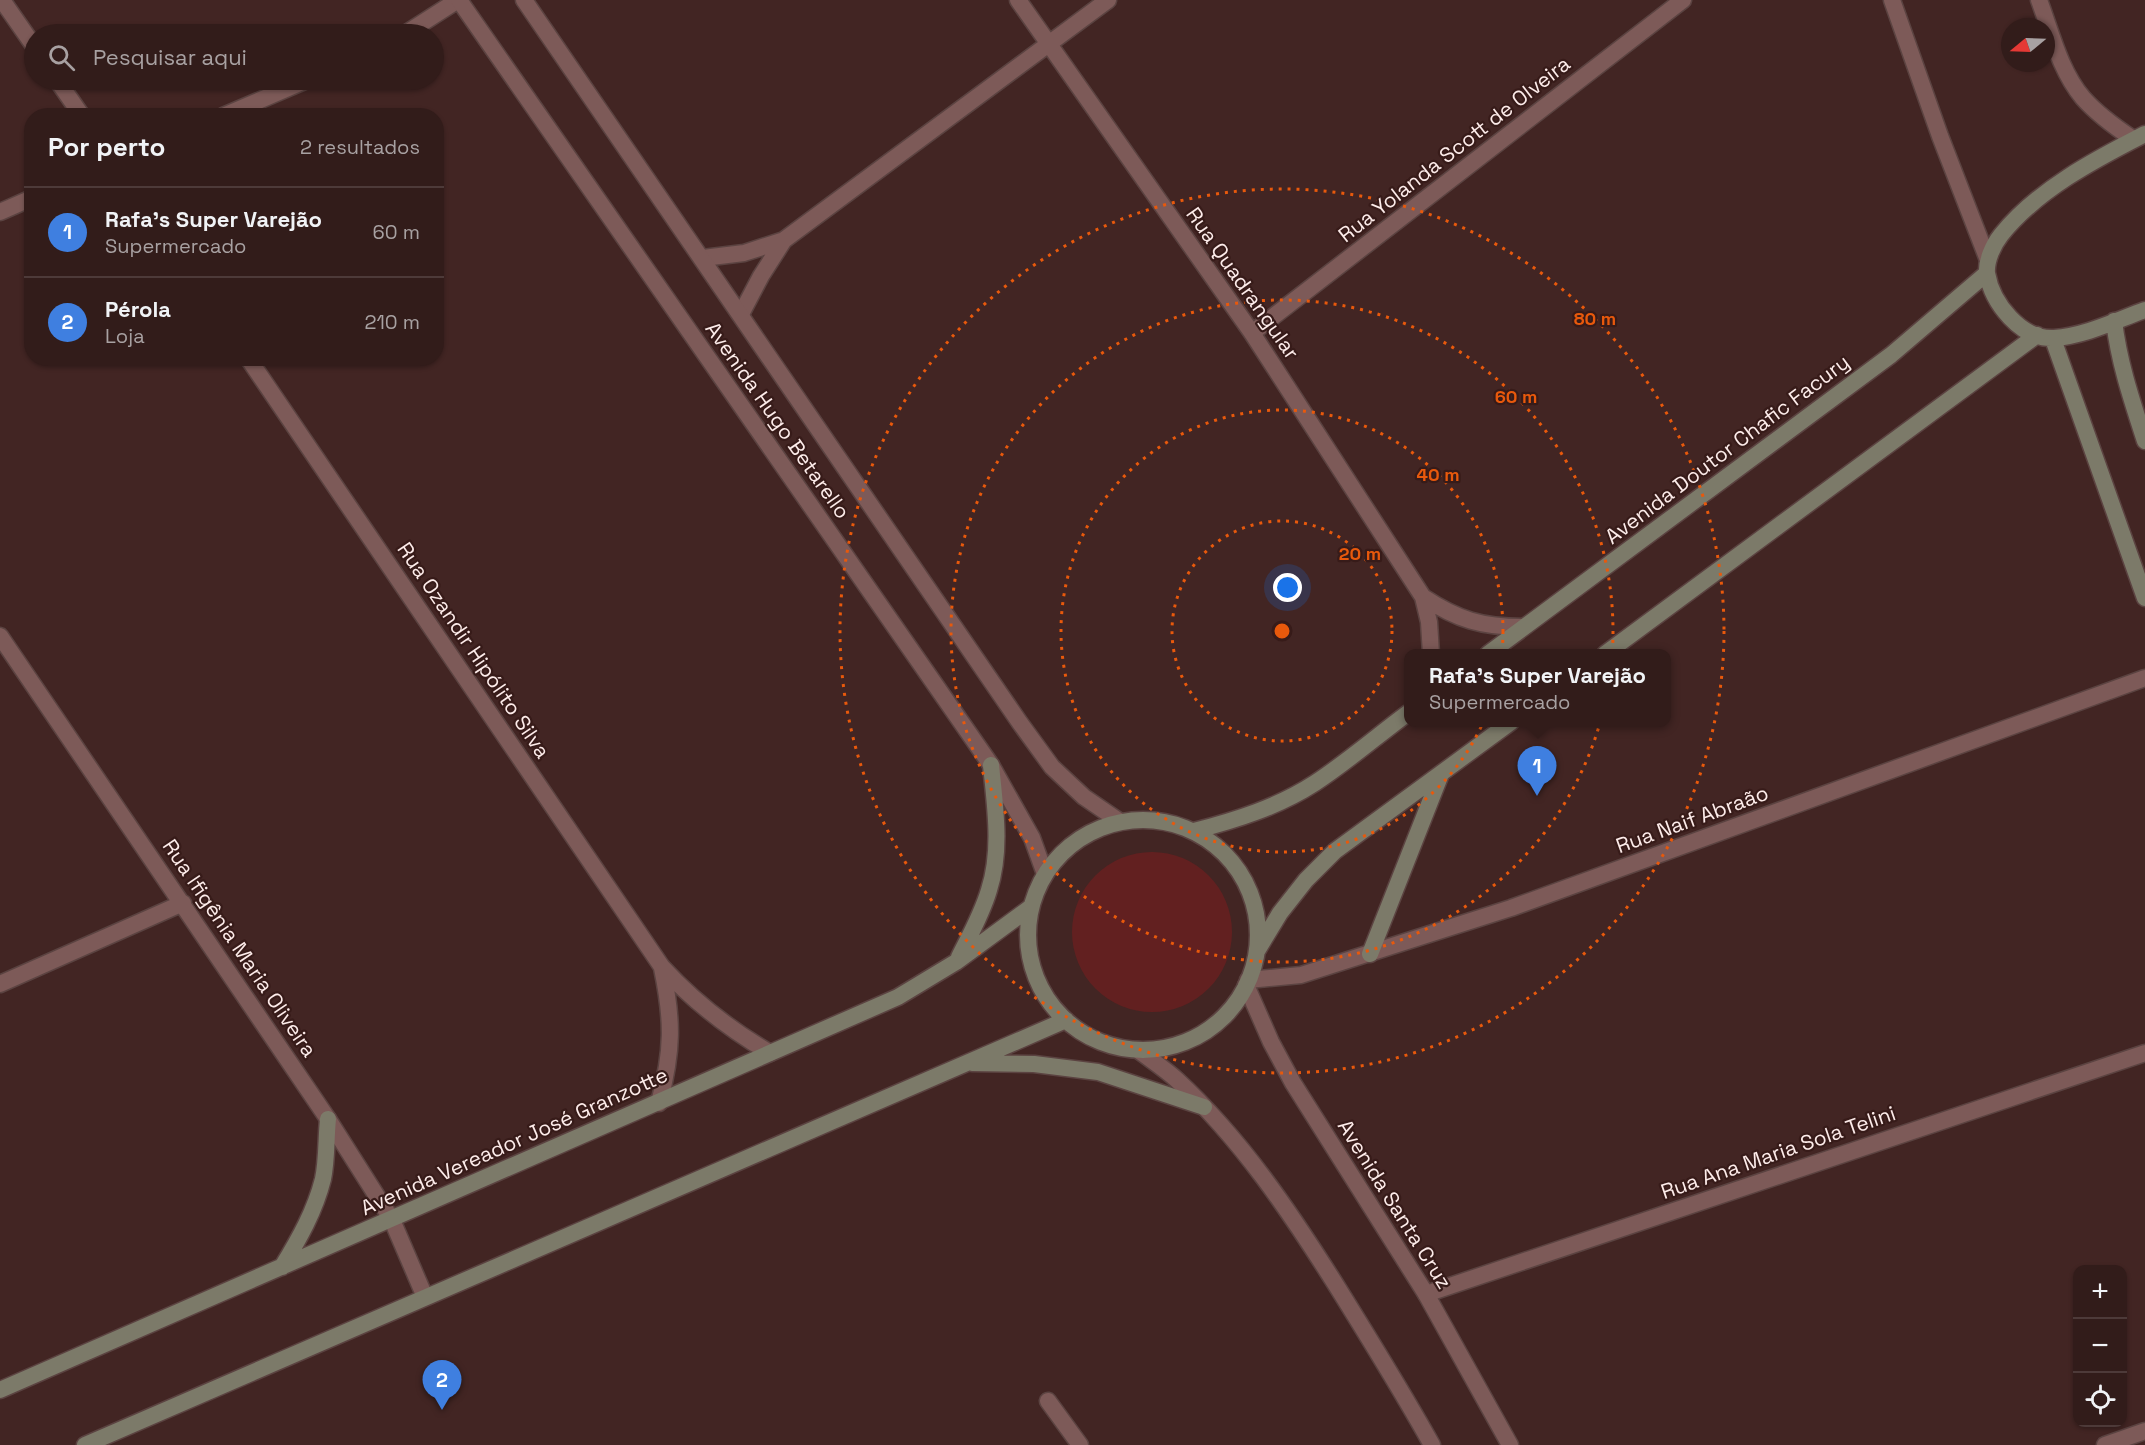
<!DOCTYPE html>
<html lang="pt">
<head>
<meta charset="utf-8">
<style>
	:root { --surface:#321c1a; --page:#3d2927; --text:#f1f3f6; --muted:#a8a1a2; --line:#4d3a39; --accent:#39d87f }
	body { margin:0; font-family:"Space Grotesk",sans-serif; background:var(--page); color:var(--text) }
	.controls { position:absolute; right:18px; bottom:18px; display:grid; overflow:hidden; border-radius:12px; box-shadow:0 2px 4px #0004 }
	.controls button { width:54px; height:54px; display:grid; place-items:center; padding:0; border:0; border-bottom:2px solid var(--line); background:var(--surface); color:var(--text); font:30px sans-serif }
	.compass { position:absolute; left:2001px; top:18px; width:54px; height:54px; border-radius:50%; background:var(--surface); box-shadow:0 2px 4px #0004; rotate:251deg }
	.you { position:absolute; left:1288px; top:588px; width:21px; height:21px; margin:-15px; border:4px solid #fff; border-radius:50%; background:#1a73e8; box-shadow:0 0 0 9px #1a73e833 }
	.badge { display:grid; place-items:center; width:39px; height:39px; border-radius:50%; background:var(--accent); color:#fff; font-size:20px; font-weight:700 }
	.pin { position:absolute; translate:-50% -50px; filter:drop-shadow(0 2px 3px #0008) }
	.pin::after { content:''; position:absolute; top:32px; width:21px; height:18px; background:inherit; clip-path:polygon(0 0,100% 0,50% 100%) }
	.popup { position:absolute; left:1404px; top:649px; width:267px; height:78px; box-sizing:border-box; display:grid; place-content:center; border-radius:12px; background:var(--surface); filter:drop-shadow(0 2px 4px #0005); font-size:20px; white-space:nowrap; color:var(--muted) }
	.popup b { font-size:22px; color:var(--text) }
	.popup::after { content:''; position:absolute; left:50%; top:100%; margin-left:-12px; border:12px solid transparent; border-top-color:var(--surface) }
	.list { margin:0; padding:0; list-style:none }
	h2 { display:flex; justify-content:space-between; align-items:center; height:78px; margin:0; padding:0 24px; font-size:26px }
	h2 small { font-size:20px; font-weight:400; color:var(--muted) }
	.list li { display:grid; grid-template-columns:39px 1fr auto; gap:18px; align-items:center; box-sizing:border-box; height:90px; padding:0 24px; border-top:2px solid var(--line) }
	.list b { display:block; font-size:22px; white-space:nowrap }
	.list p { margin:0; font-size:20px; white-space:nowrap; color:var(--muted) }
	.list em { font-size:20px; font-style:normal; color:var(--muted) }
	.icon { flex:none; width:33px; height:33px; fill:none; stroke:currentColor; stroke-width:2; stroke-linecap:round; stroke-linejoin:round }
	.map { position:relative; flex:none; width:2145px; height:1445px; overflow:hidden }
	.search { position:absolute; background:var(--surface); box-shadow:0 2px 4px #0004; left:24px; top:24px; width:420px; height:66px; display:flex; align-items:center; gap:15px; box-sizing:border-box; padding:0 21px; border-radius:33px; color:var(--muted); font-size:22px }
	.panel { position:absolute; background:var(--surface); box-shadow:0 2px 4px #0004; left:24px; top:108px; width:420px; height:258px; border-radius:24px }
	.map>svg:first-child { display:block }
	.green { fill:#622020 }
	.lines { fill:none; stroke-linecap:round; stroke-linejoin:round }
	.minor-casing { stroke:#5b4341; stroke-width:19 }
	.tertiary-casing { stroke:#5b4341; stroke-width:19 }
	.secondary-casing { stroke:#5b4341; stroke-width:19 }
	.minor { stroke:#7d5a58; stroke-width:16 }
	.tertiary { stroke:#7d5a58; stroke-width:16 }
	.secondary { stroke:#7c7a69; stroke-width:16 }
	.ring { fill:none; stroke:#e8590c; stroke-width:3; stroke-dasharray:3 6 }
	.labels { text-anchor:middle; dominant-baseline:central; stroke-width:4.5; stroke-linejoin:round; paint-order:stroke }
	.street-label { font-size:21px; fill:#fdecea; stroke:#371b19 }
	.centre { fill:#e8590c; stroke:#371b19; stroke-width:3 }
	.ring-label { font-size:18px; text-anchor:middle; font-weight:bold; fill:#e8590c; stroke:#371b19; stroke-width:4.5; stroke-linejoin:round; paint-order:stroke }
</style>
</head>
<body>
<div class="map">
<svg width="2145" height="1445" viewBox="0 0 2145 1445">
	<rect width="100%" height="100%" fill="#422523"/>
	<path class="green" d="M1072 932a80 80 0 1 1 160 0a80 80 0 1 1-160 0Z"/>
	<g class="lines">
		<g class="minor-casing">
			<path id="minor" d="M2,0L34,46
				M1018,0L1252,333L1423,597L1429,622L1431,654
				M405,34L458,0
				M57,80L82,116
				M223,116L307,80
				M0,212L32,198
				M703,258L744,253L784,240L1108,0
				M741,314L761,276L784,240
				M1252,333L1683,0
				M248,358L662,967C694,1002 729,1029 770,1053
				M1423,597C1458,620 1482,627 1523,627
				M0,636L328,1119L392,1220L425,1297
				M1248,980L1301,975L1511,908L2145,678
				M0,984L183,903
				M659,1103C673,1051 673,1020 662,968
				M1426,1294L2145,1053
				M1048,1401L1080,1445
				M2105,1445L2145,1431"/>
		</g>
		<g class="tertiary-casing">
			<path id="tertiary" d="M459,0L991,765L1032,838L1045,874
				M524,0L1020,723L1052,767L1084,797L1119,821
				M1892,0L1940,136L1988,260
				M2039,0C2051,32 2060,71 2083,98C2098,115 2115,127 2133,139
				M1246,985L1271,1042L1293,1083L1426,1294L1510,1445
				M1138,1050C1151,1060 1165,1069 1177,1080C1241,1139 1290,1212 1336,1285C1369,1338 1402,1391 1432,1445"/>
		</g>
		<g class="secondary-casing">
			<path id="secondary" d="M2145,134C2094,160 2037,190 2001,235C1993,245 1986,261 1987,273C1992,303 2021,340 2054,338C2085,336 2117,320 2145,310
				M2114,321C2119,363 2132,401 2145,441
				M2053,339L2145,598
				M1488,654L1891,355L1987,273
				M1605,654L2037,335
				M1028 935a115 115 0 1 1 230 0a115 115 0 1 1-230 0Z
				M1194,831C1236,820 1278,807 1315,783C1347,762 1377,736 1408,713
				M1257,951L1280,913L1306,880L1335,851L1511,722
				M1370,954L1441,774
				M959,957C970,935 982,914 989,890C1002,850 995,806 991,765
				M972,1063L1034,1064L1098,1072L1204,1107
				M282,1267C299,1239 315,1211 323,1179C327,1160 326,1138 328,1119
				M0,1390L898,997L956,962L1031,907
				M85,1445L1066,1020"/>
		</g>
		<use href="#minor" class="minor"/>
		<use href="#tertiary" class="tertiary"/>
		<use href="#secondary" class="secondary"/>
	</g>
	<g class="ring">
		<circle cx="1282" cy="631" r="110"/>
		<circle cx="1282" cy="631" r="221"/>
		<circle cx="1282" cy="631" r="331"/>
		<circle cx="1282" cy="631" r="442"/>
	</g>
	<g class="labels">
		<g class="street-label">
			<text transform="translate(1454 149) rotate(-38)">Rua Yolanda Scott de Olveira</text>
			<text transform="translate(1243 283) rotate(55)">Rua Quadrangular</text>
			<text transform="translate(778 420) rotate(55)">Avenida Hugo Betarello</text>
			<text transform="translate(1727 449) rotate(-37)">Avenida Doutor Chafic Facury</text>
			<text transform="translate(474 650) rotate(56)">Rua Ozandir Hipólito Silva</text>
			<text transform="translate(1692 819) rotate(-20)">Rua Naif Abraão</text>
			<text transform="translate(240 948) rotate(56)">Rua Ifigênia Maria Oliveira</text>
			<text transform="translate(514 1141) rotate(-24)">Avenida Vereador José Granzotte</text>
			<text transform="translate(1778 1152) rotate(-19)">Rua Ana Maria Sola Telini</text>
			<text transform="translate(1395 1204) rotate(58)">Avenida Santa Cruz</text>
		</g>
	</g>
	<circle cx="1282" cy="631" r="9" class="centre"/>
	<g class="ring-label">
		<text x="1595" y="325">80 m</text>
		<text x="1516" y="403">60 m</text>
		<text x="1438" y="481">40 m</text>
		<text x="1360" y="560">20 m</text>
	</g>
</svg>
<div class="controls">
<button>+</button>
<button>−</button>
<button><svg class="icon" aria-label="locate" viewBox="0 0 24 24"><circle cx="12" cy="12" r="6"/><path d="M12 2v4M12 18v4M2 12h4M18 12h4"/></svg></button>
</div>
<svg class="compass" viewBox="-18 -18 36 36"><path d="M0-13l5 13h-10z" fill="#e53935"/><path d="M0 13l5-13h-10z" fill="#a8a1a2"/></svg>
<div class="you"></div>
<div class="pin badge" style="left:1537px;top:796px;background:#3f7fe0">1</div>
<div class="popup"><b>Rafa's Super Varejão</b>Supermercado</div>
<div class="pin badge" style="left:442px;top:1410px;background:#3f7fe0">2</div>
<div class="search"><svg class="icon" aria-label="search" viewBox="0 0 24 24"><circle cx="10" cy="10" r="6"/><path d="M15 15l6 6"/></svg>Pesquisar aqui</div>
<section class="panel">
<h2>Por perto<small>2 resultados</small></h2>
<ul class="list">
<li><span class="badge" style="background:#3f7fe0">1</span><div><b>Rafa's Super Varejão</b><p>Supermercado</p></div><em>60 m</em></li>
<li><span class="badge" style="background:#3f7fe0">2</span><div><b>Pérola</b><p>Loja</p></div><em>210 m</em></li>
</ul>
</section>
</div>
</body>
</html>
